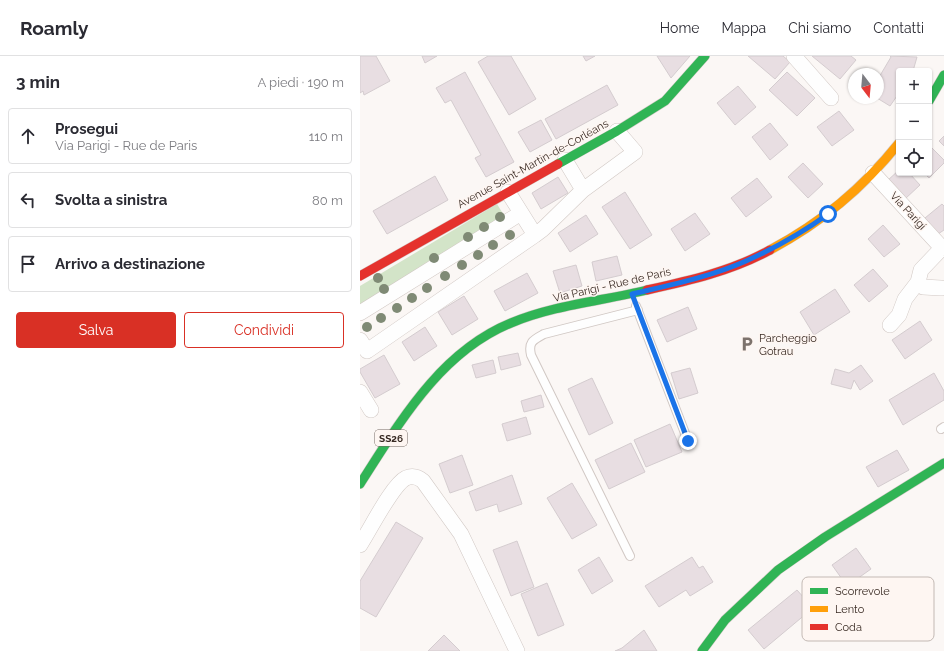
<!DOCTYPE html>
<html lang="it">
<head>
<meta charset="utf-8">
<style>
	:root { --surface:#fff; --page:#f2f2f3; --text:#2b2b33; --muted:#7c7c81; --line:#e1e1e2; --accent:#d93025 }
	body { margin:0; font-family:Raleway,sans-serif; background:var(--page); color:var(--text) }
	.controls { position:absolute; right:12px; top:12px; display:grid; overflow:hidden; border-radius:4px; box-shadow:0 1px 3px #0004 }
	.controls button { width:36px; height:36px; display:grid; place-items:center; padding:0; border:0; border-bottom:1px solid var(--line); background:var(--surface); color:var(--text); font:20px sans-serif }
	.compass { position:absolute; left:488px; top:12px; width:36px; height:36px; border-radius:50%; background:var(--surface); box-shadow:0 1px 3px #0004; rotate:164deg }
	.stop { position:absolute; width:12px; height:12px; margin:-9px; border:3px solid #1a73e8; border-radius:50%; background:#fff }
	.stop.end { background:#1a73e8; border-color:#fff; box-shadow:0 1px 4px #0008 }
	.list { margin:0; padding:0; list-style:none }
	h2 { display:flex; justify-content:space-between; align-items:center; height:52px; margin:0; padding:0 16px; font-size:17px }
	h2 small { font-size:13px; font-weight:400; color:var(--muted) }
	.list li { display:grid; grid-template-columns:26px 1fr auto; gap:12px; align-items:center; box-sizing:border-box; height:56px; margin:0 8px 8px; padding:0 8px; border:1px solid var(--line); border-radius:4px }
	.list b { display:block; font-size:15px; white-space:nowrap }
	.list p { margin:0; font-size:13px; white-space:nowrap; color:var(--muted) }
	.list em { font-size:13px; font-style:normal; color:var(--muted) }
	.actions { display:flex; gap:8px; padding:12px 16px }
	.actions a { flex:1; padding:9px 0; border:1px solid var(--accent); border-radius:4px; text-align:center; font-size:14px; color:var(--accent) }
	.actions .main { background:var(--accent); color:#fff }
	.icon { flex:none; width:22px; height:22px; fill:none; stroke:currentColor; stroke-width:2; stroke-linecap:round; stroke-linejoin:round }
	.map { position:relative; flex:none; width:584px; height:595px; overflow:hidden }
	header { display:flex; align-items:center; gap:24px; box-sizing:border-box; height:56px; padding:0 20px; background:var(--surface); border-bottom:1px solid var(--line) }
	header strong { font-size:19px }
	nav { display:flex; gap:22px; margin-inline-start:auto; font-size:14px }
	main { display:flex }
	aside { flex:1; background:var(--surface) }
	.map>svg:first-child { display:block }
	.green { fill:#d3e4c8 }
	.building { fill:#e8dee2; stroke:#d4cccf }
	.lines { fill:none; stroke-linecap:round; stroke-linejoin:round }
	.lane-casing { stroke:#d1c8c4; stroke-width:10 }
	.street-casing { stroke:#d1c8c4; stroke-width:16 }
	.fast-casing { stroke:#d1c8c4; stroke-width:10 }
	.slow-casing { stroke:#d1c8c4; stroke-width:10 }
	.jam-casing { stroke:#d1c8c4; stroke-width:10 }
	.lane { stroke:#fefefe; stroke-width:8 }
	.street { stroke:#fefefe; stroke-width:15 }
	.fast { stroke:#30b455; stroke-width:9 }
	.slow { stroke:#ff9f0a; stroke-width:9 }
	.jam { stroke:#e5322d; stroke-width:9 }
	.tree { fill:#7f8a75 }
	.route { stroke:#1a73e8; stroke-width:5 }
	.labels { text-anchor:middle; dominant-baseline:central; stroke-width:3; stroke-linejoin:round; paint-order:stroke }
	.shield { fill:#fef6f2; stroke:#736761; stroke-width:1 }
	.shield-label { font-size:10px; font-weight:bold; fill:#382a23 }
	.street-label { font-size:11px; fill:#382a23; stroke:#fef6f2 }
	.poi-label { font-size:11px; fill:#382a23; stroke:#fef6f2; text-anchor:start }
	.key { fill:#fef6f2; stroke:#c3b9b4; stroke-width:1 }
	.key-label { font-size:11px; fill:#382a23 }
</style>
</head>
<body>
<header>
<strong>Roamly</strong>
<nav><a>Home</a><a>Mappa</a><a>Chi siamo</a><a>Contatti</a></nav>
</header>
<main>
<aside>
<h2>3 min<small>A piedi · 190 m</small></h2>
<ul class="list">
<li><svg class="icon" aria-label="ahead" viewBox="0 0 24 24"><path d="M12 20V5M6 11l6-6 6 6"/></svg><div><b>Prosegui</b><p>Via Parigi - Rue de Paris</p></div><em>110 m</em></li>
<li><svg class="icon" aria-label="left" viewBox="0 0 24 24"><path d="M17 20v-9H6M10 6l-5 5 5 5"/></svg><div><b>Svolta a sinistra</b></div><em>80 m</em></li>
<li><svg class="icon" aria-label="arrive" viewBox="0 0 24 24"><path d="M6 21V4h12l-3 4 3 4H6"/></svg><div><b>Arrivo a destinazione</b></div></li>
</ul>
<div class="actions"><a class="main">Salva</a><a>Condividi</a></div>
</aside>
<div class="map">
<svg width="584" height="595" viewBox="0 0 584 595">
	<rect width="100%" height="100%" fill="#fbf7f5"/>
	<path class="green" d="M137,148L145,161L0,253V230Z"/>
	<path class="building" d="M0,0H16L30,25L4,39L3,35L0,37Z
		M62,0H77L65,7Z
		M128,0H151L176,43L149,59L118,6Z
		M223,0H235L226,5Z
		M297,0H330L311,22Z
		M388,0H423L430,6L415,23Z
		M452,0H491L496,4L480,23Z
		M530,0L557,1L553,15H539V37L530,50L517,42L518,23L531,1Z
		M105,16L154,106L126,121L115,102L121,99L91,44L85,47L76,32Z
		M427,16L455,42L437,60L409,34Z
		M247,29L258,49L196,83L185,63Z
		M378,30L396,51L375,69L357,47Z
		M479,55L494,74L472,90L457,71Z
		M181,64L192,84L170,96L158,76Z
		M410,67L428,89L410,104L392,81Z
		M584,80V90L579,85Z
		M571,91L584,104V107L569,122L564,117H569V93Z
		M443,107L463,128L448,142L428,121Z
		M539,114V117H549L560,129L545,143L527,125Z
		M75,120L88,144L27,178L13,155Z
		M198,121L208,137L181,153L172,137Z
		M397,122L412,141L386,161L371,142Z
		M265,136L292,179L270,193L242,151Z
		M582,148L584,150V174L578,178L565,162Z
		M335,157L350,178L325,195L311,173Z
		M226,159L238,178L210,196L198,177Z
		M523,169L540,188L524,201L508,183Z
		M257,200L262,219L236,225L232,206Z
		M216,209L222,230L200,237L193,215Z
		M513,213L528,230L509,246L494,229Z
		M167,217L178,237L145,255L134,235Z
		M475,233L490,256L454,279L440,256Z
		M104,240L118,263L92,279L78,256Z
		M328,251L337,273L307,286L297,264Z
		M560,265L572,284L545,303L532,284Z
		M65,271L77,290L54,305L42,286Z
		M158,297L161,309L141,314L138,301Z
		M24,299L40,328L15,342L0,316V313Z
		M133,304L136,317L116,322L112,309Z
		M501,309L513,325L500,334L494,324L491,333L471,328L475,313L489,317Z
		M330,312L338,337L319,343L311,317Z
		M574,317L584,335V344L543,369L529,344Z
		M232,322L253,367L229,379L208,333Z
		M181,339L184,351L164,356L161,345Z
		M166,361L171,378L147,385L142,368Z
		M310,368L322,396L286,411L274,384Z
		M271,387L285,416L249,433L235,404Z
		M537,394L549,414L518,431L506,411Z
		M102,399L113,429L90,437L79,408Z
		M152,419L162,448L139,456L137,448L116,455L109,436Z
		M212,427L237,469L212,483L187,442Z
		M36,466L63,482L16,561L0,552V525Z
		M157,485L174,531L151,540L133,494Z
		M496,492L511,513L487,530L472,509Z
		M239,501L253,525L232,538L218,514Z
		M332,501L339,512L343,510L353,526L330,540L326,534L299,551L285,530Z
		M187,527L204,569L178,580L161,538Z
		M437,534L453,552L404,593L388,574Z
		M284,574L297,595H255L262,592Z
		M84,579L100,595H68Z"/>
	<g class="lines">
		<g class="lane-casing">
			<path id="lane" d="M276,250L328,385
				M581,373L584,371
				M270,500L171,299C168,286 173,284 184,278L278,254"/>
		</g>
		<g class="street-casing">
			<path id="street" d="M434,0L471,42
				M205,104L223,134
				M513,117L582,192L584,191
				M175,179L183,173L223,134L275,96L257,75
				M581,232L563,231L558,226L561,214L582,192
				M0,257L161,157
				M530,269L539,259L545,243L558,226
				M0,284L7,295L175,179L148,136
				M0,336L11,354
				M0,489C10,474 32,429 46,422C53,419 58,421 63,425L101,478L157,595"/>
		</g>
		<g class="fast-casing">
			<path id="fast" d="M569,45L584,19
				M198,108L257,75L305,45L345,0
				M0,428C40,366 80,296 151,267C194,249 242,245 287,234
				M342,595L365,564L418,514L465,481L584,407"/>
		</g>
		<g class="slow-casing">
			<path id="slow" d="M410,194C462,166 502,133 539,87"/>
		</g>
		<g class="jam-casing">
			<path id="jam" d="M0,220L198,108
				M287,234C328,225 372,215 410,194"/>
		</g>
		<use href="#lane" class="lane"/>
		<use href="#street" class="street"/>
		<use href="#fast" class="fast"/>
		<use href="#slow" class="slow"/>
		<use href="#jam" class="jam"/>
	</g>
	<g class="tree">
		<circle cx="140" cy="161" r="5"/>
		<circle cx="124" cy="171" r="5"/>
		<circle cx="150" cy="179" r="5"/>
		<circle cx="108" cy="181" r="5"/>
		<circle cx="133" cy="189" r="5"/>
		<circle cx="118" cy="199" r="5"/>
		<circle cx="74" cy="202" r="5"/>
		<circle cx="102" cy="209" r="5"/>
		<circle cx="85" cy="220" r="5"/>
		<circle cx="18" cy="222" r="5"/>
		<circle cx="67" cy="232" r="5"/>
		<circle cx="24" cy="233" r="5"/>
		<circle cx="52" cy="242" r="5"/>
		<circle cx="37" cy="252" r="5"/>
		<circle cx="21" cy="262" r="5"/>
		<circle cx="7" cy="271" r="5"/>
	</g>
	<g class="lines">
		<path class="route" d="M328,385L272,238C310,229 350,221 386,205C415,192 442,177 468,158"/>
	</g>
	<defs>
		<g id="parking-bare" transform="scale(1.2)"><path d="M-3.5-5.5H1a3.5 3.5 0 0 1 0 7H-1V5.5H-3.5ZM-1-3.4V-.6H.8a1.4 1.4 0 0 0 0-2.8Z" fill="#7c726c" stroke="#fef6f2" stroke-width="2.5" paint-order="stroke"/></g>
	</defs>
	<g fill-rule="evenodd">
		<use href="#parking-bare" x="387" y="288"/>
	</g>
	<g class="labels">
		<rect class="shield" x="15" y="374" width="32" height="16" rx="3"/>
		<g class="shield-label">
			<text x="31" y="382">SS26</text>
		</g>
		<g class="street-label">
			<text transform="translate(173 108) rotate(-29)">Avenue Saint-Martin-de-Corléans</text>
			<text transform="translate(548 155) rotate(47)">Via Parigi</text>
			<text transform="translate(252 229) rotate(-13)">Via Parigi - Rue de Paris</text>
		</g>
		<g class="poi-label">
			<text x="399" y="282">Parcheggio<tspan x="399" dy="13">Gotrau</tspan></text>
		</g>
	</g>
	<rect x="442" y="521" width="132" height="64" rx="6" class="key"/>
	<rect x="450" y="532" width="18" height="6" fill="#30b455"/>
	<rect x="450" y="550" width="18" height="6" fill="#ff9f0a"/>
	<rect x="450" y="568" width="18" height="6" fill="#e5322d"/>
	<g class="key-label">
		<text x="475" y="539">Scorrevole</text>
		<text x="475" y="557">Lento</text>
		<text x="475" y="575">Coda</text>
	</g>
</svg>
<div class="controls">
<button>+</button>
<button>−</button>
<button><svg class="icon" aria-label="locate" viewBox="0 0 24 24"><circle cx="12" cy="12" r="6"/><path d="M12 2v4M12 18v4M2 12h4M18 12h4"/></svg></button>
</div>
<svg class="compass" viewBox="-18 -18 36 36"><path d="M0-13l5 13h-10z" fill="#e53935"/><path d="M0 13l5-13h-10z" fill="#7c7c81"/></svg>
<div class="stop" style="left:468px;top:158px"></div>
<div class="stop end" style="left:328px;top:385px"></div>
</div>
</main>
</body>
</html>
